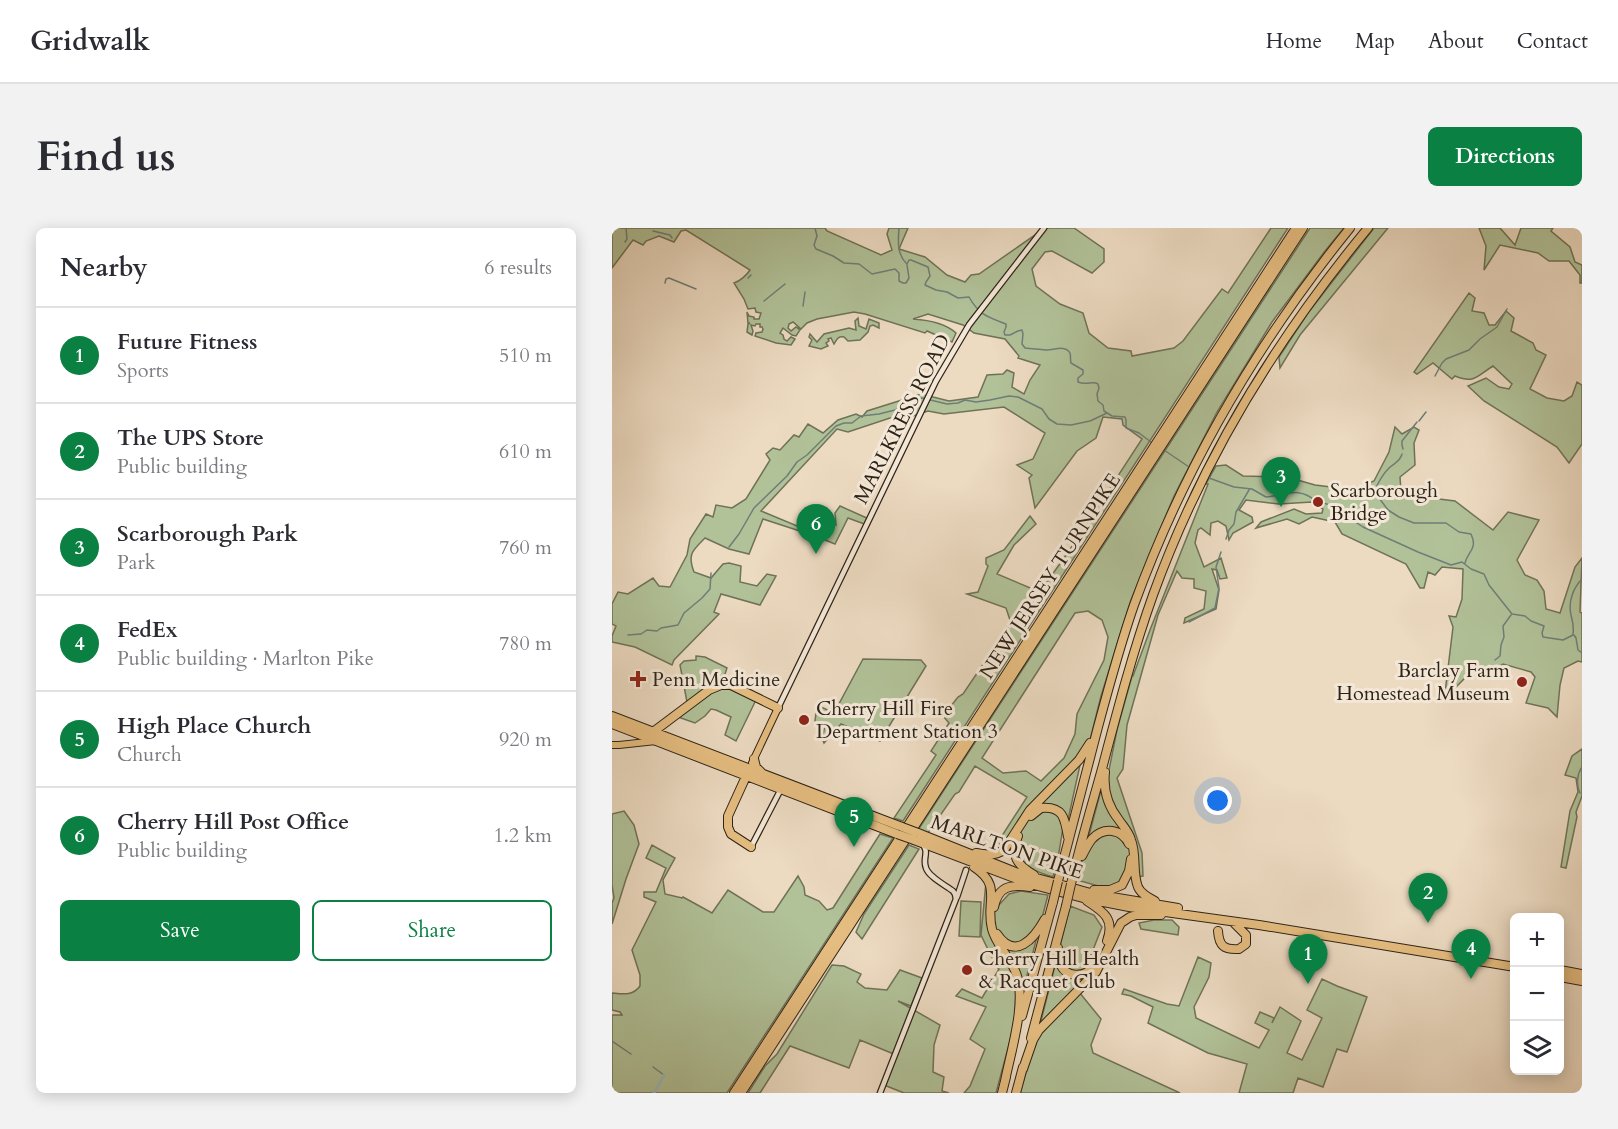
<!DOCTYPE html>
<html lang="en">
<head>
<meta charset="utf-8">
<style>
	:root { --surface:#fff; --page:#f2f2f3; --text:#2b2b33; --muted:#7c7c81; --line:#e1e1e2; --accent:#0b8043 }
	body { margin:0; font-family:Cardo,serif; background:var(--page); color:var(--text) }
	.controls { position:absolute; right:18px; bottom:18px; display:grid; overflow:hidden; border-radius:9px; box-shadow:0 3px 15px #0003 }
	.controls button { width:54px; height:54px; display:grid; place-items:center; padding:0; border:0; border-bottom:2px solid var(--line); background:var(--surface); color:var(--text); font:30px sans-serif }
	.you { position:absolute; left:606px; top:573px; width:21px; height:21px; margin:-15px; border:4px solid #fff; border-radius:50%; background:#1a73e8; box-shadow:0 0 0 9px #1a73e833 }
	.badge { display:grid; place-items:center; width:39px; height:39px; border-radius:50%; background:var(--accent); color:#fff; font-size:20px; font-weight:700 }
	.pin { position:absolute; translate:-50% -50px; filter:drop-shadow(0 2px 3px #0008) }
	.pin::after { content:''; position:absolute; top:32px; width:21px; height:18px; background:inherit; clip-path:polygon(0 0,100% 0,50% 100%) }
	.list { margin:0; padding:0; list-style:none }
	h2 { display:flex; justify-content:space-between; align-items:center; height:78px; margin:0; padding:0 24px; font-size:26px }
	h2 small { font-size:20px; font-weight:400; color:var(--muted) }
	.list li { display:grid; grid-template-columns:39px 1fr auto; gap:18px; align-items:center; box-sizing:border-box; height:96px; padding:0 24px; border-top:2px solid var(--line) }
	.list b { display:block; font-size:22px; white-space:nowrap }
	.list p { margin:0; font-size:20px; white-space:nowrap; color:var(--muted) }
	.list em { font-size:20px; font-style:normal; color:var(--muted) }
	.actions { display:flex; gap:12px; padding:18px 24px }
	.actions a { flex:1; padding:14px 0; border:2px solid var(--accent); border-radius:9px; text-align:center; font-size:21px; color:var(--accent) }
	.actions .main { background:var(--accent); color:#fff }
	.icon { flex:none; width:33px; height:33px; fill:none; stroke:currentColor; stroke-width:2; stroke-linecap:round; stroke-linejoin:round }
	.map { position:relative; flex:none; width:970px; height:865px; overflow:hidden; border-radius:9px }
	header { display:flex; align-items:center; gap:36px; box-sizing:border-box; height:84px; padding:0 30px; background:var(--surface); border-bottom:2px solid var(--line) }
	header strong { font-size:28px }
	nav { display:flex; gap:33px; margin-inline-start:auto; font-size:21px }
	.intro { display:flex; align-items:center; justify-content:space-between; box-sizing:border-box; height:144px; padding:0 36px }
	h1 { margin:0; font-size:42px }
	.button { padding:15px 27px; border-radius:9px; background:var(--accent); color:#fff; font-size:21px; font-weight:700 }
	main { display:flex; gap:36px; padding:0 36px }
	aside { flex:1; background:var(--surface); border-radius:9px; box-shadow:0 3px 15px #0003 }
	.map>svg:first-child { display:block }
	.green { fill:#b1c198; stroke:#6f7258; stroke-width:1.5; fill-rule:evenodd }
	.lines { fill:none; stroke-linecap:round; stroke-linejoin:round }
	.stream { stroke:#6e7e78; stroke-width:1.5 }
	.canal { stroke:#9abab9; stroke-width:3 }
	.secondary-casing { stroke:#2d2317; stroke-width:7 }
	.primary-casing { stroke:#2d2317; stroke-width:8 }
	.highway-casing { stroke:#2d2317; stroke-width:10 }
	.secondary { stroke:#f3e7d7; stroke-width:4.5 }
	.primary { stroke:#e6bd80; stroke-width:6 }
	.highway { stroke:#e6bd80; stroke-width:8 }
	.highway-bridge-casing { stroke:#2d2317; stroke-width:10; stroke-linecap:butt }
	.highway-bridge { stroke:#e6bd80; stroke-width:8 }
	.poi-dot { fill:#8f2418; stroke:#f3e7d7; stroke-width:2 }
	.labels { text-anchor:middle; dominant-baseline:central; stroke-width:6; stroke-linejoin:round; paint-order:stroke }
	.street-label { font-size:20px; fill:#2d2317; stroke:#f3e7d7 }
	.poi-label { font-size:20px; fill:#2d2317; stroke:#f3e7d7; text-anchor:start }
</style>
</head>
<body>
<header>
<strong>Gridwalk</strong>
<nav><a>Home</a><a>Map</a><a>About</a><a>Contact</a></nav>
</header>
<div class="intro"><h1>Find us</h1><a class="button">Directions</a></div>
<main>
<aside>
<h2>Nearby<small>6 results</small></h2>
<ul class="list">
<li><span class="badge">1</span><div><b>Future Fitness</b><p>Sports</p></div><em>510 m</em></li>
<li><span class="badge">2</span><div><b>The UPS Store</b><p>Public building</p></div><em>610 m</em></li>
<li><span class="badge">3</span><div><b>Scarborough Park</b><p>Park</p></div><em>760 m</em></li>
<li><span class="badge">4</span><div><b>FedEx</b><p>Public building · Marlton Pike</p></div><em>780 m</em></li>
<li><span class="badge">5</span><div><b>High Place Church</b><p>Church</p></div><em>920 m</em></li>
<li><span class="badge">6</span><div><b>Cherry Hill Post Office</b><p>Public building</p></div><em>1.2 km</em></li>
</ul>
<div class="actions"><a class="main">Save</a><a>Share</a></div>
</aside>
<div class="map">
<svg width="970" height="865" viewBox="0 0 970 865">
	<rect width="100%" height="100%" fill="#ecdac1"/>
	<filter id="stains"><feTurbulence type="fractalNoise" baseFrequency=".00333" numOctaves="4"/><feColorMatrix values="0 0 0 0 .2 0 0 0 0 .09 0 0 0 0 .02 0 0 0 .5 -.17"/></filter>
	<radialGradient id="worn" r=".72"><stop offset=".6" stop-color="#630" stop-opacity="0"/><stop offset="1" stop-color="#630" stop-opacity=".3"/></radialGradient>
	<path class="green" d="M0,0H213L215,3L269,27L280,22L275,6L277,0H296L287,21L313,29L335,47L353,54L359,47L367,46L433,0H462L492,21V34L480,45L440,23L433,24L420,41L424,58L448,76L471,85L477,105L496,120L519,123L520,128L562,120L571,113L610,61L616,65L659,0H676L291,593L282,590L324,527L319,523L337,495L331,488L346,469L351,466L399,395L394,380L355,366L366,364L376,338L374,336V330L392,322L418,288L424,296L402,317L385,346L428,364L461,317L530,211L511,197L510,191L491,189L484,210L465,223L423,280L417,250L420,247L405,237L421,231L433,205L392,179L332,186L316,183L298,189L278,190L236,204L225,201L149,283L197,303L212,291L224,297L223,285L228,278L257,291L255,297L236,290L223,316L203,308L151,291L137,326L117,321L93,310C81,322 75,326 82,344L99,350L111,336L117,335L129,338L128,354L145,358L155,346L164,348L148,377L109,366L102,384L107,386L62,432L60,437L23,419L0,414V408L4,398L0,396V376L6,364L16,366L41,350L47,358L58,359L75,327L78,311L94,286L101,289L104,277L120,280L134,271L158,232L154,226L161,220L168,222L182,207L187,209L196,196L211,205L226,192L244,186L250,189L255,183L309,166L337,173L366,169L375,147L391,146L395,142L402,145L400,159L412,166L418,152L428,137L406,130L407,128L393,111L362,105L351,97L316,86L301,91C316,92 333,95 344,105L340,114L315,103L313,105L253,86L242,84L205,91L195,95L189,101L181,94L177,96L176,100L179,103L184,99L188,102L184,108L180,107L171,100L168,105L171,107L172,111L175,113L179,109L183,111L179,117L164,115L143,108L144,105L150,104L151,101L150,99H148V96H144L143,98L139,97L141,103L140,107L135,104L136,96L138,95H136L135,84L137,88L142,89V91H147L149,85L144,84L143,80L136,81L132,71L122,55C128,53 135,47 138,42L74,2L69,3L62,14L47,8L34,13L31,17L21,12L0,40Z
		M698,0H732L713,23L660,94L605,184L562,268L519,372L489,468L478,512L467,526L468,537L456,592L451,600L446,630L441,649C410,639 408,635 400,604L391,619L386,614L415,569L363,538L347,564L343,566L316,605L306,602ZM476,383L490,392L496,409L492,432L465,486L463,506L452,530L429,553L414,543L391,545L370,530L463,385Z
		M762,0H776L688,107L668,140L667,129L696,85Z
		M867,0H888L903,17L909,0H941L939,3L958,19L963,34L970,37V55H968V47L957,33H937L926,25L888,17L872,42L874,18Z
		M857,65L863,70L860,83L872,85L877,97H883L894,83L902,90L899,103L921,115L924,122L934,127L918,161L935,170L952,173L960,168L965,154L970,157V216L957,235L945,219L872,173L856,158L874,150L887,159L897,161L900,156L881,138C865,148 863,156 843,148L840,151L821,135L805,146L802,144Z
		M246,90L247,98L254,101L257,91L267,95V100L261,97L258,98L256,104L248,112L236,113L232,109C226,108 225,111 222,116L219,110L216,111L217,113L214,115L216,118L209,121L197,118L200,112L197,109L198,106L205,114L212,106L237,100L244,102L243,93Z
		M783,199L790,206L802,199L807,202L802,215L803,237L788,249L789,263L795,267L843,273L881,302L896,284L927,292L905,332L913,347L925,352L932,363L934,381L948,385L963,339L970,330L968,384L970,385V434L966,433L952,440L948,457L945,489L936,480L914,475L923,449L919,444L891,436L876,446L854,449L840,463L833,465L841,399L837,388L844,389L850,371L851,341L830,339L823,347L816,344L812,360H808L794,336L730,306L723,294L700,289L687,296L675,291L644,300L649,294L682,281L694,286L710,285L711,281L700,274L667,276L634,272L627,282L640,289L641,294L621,305L617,312L614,298L606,293L599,295L598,307L589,300L586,302L583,315L592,339L609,330L615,350L608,351L605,342L600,341L607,362L604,381L572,395L573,390L592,381L594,363L582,360V351L570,350L565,343L546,387L515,497L511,541L505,550L530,625L531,648L511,650L504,658L490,659L465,652L488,566L494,557L505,502L520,448H521L538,402L596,256H594L604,238L614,237L631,248L675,249L703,257L719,259H748L762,253L777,224Z
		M84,428L93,429L115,440L110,455L75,474L68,437L72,433L84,432Z
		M251,431L309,432L314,438L268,513L229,496L212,515L210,510L213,498L206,496L203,493L205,477L222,485Z
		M116,460L144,472L124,513L113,507L119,489L104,482L99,481L93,488L83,495L66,489L103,461Z
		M970,521V568L964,584L965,589L954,640L949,639L958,583L966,564L964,550L953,547L960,528Z
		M12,583L22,597L27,616L14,651L0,696V675L2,670L0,657V586Z
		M268,606L281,610L115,865H0V787H10L8,784L0,782V765C11,766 21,768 28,758V747L20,722L44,674L32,669V664H44L54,640L34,630L40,617L63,630L51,652L53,666L70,670L71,669L100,685L116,662L151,684H162L186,648L192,659L193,667L207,673L215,682L221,680Z
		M297,617L307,621L250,711L244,704L252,686Z
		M374,654L386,678L397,666L409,663L436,667L414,751L404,759L403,794L384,865H352L358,858L373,821L358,811L374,779L344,768L350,761L370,770L387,741L384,738L369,707Z
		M349,673L369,674L368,709L347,708Z
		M458,678L482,687L490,699L479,727L475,748L463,759L489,791L479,817L481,825L568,865H408L429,793Z
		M542,692H560L567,699L566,707L529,701L527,695Z
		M586,729L599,735L597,749L582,779L584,790L647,820L657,802L643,795L648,784L662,790L660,795L668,779L689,793L675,825L690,832L710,790L695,782L710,751L725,758L755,769L735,824L725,821L711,859L686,850L681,865H627L635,836L596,825L536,795L541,779L519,768L510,766L512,761L555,776L567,778Z
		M220,737L232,738L249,746L245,754L253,760L275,762L288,742L310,750L299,778L286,773L328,797L322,817L321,844L332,849L330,863L337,865H292L272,857L284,827L248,812L237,840L178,818L148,865H136L153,838L165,826Z"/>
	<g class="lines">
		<path class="stream" d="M203,0L205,8L202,17L204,21L221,28L232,35L247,36L260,46L283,41L287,45V53L291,55H294L297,50L295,37
			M287,0C286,12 285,26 294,35
			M41,3L58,7L60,10
			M13,14L15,11L14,0
			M295,36L297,32H299L316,39L318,48L314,54L313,57L324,62L335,64L346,70L357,69C367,87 376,89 394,96V99L392,104L393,107H398L406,103L410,102L411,106L410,116L413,120C420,121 427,121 434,122C440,123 453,116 458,125C459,128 458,132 459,135L471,142V146L466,150V154C475,158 481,152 486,156L487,160L485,166L486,173L491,177L492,183L500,188L513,189L514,192V200L527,205L539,214
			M136,50L139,47
			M53,55L54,51L57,50L84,61
			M152,73L173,56
			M191,78L193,64
			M823,148L830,135L834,131L857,122L868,111L885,99L895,81
			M807,193L814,184
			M791,221L790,217V213L805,194
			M552,222L577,239
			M790,226C788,234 782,235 777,240C771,246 766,255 763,262L767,270L776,282L787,289L802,295H834L847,304L859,306C866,321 856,323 853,335
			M597,250L622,259L640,261L654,269C675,267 686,258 704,273
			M708,274L718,277L751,299L806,324L839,337L850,334L859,341L872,346L877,357L900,386L913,388L919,393L932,398L930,405L931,409L951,412L961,407
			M614,311L617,302L622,296L624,284L637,262
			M117,319L127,306L142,280L175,248L185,234L195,227L224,198L232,195H240L249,188L267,186L283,182L310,170L335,176L346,175L353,172L364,174L378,172L397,168L406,169L430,181L437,191L445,196L459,197L478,193L495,185
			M577,394L603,380L607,360L604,339L609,324
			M961,406C962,399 961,394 959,387C956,374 961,360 970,351
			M16,407L29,406L35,402L45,403L49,400L66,397L72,385L90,370L98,361L99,345
			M962,407L964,410L966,422L970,425
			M883,432L888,428L889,417L892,409L891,398L899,387
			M968,565C964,557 965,546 970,539
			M0,813L19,826
			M41,839L52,847"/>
		<path class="canal" d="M42,865L52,847"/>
		<g class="secondary-casing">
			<path id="secondary" d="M166,480L324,153L357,97L432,0
				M139,619L169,561
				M345,669L354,642
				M268,865L344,671L343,666L341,663C333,657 317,649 314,640C310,630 318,625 310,615"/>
		</g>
		<g class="primary-casing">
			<path id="primary" d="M0,517H7L44,513
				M140,535L166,480"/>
		</g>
		<g class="highway-casing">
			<path id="highway" d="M0,488L290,599
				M0,496L285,606
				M41,504L97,462L109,457H119L125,460L166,480
				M142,531L144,539L150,545
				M136,544L116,588V599L119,606L139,619
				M493,544C491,562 495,577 507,592C511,598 517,604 519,612C525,627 520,644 526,659C529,666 537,670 543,673
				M419,588L429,580C451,578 453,590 456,609
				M306,605L406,645L436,653L482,666L566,680
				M406,608C398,628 405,637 422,647
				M302,612L418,656L471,670L517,679L647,697L903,739
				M364,625C374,627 383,628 392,622L418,582L467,532L478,515
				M470,628C473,622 476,616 480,611C492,598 510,601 517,616
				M362,639C391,658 373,674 380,701C384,717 398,729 404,745C415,773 399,823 393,853
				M446,653C459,602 473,550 486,499C497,458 508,417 522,377C573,237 645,115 738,0
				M459,656C468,616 480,577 491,537C506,480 521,423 541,367C590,232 665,110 756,0
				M482,662H498L510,657L517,643L519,631
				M475,673C492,684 503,691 495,713
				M382,679C386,658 399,656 418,659
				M606,703C607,718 612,722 627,721L634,716V707L621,694
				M385,706C403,733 422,711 433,691
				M446,720C446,725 446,730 448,735C453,750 472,750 481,739
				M948,742L970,746
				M948,749L970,753
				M410,788L441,674
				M419,810L454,678
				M411,841L421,812L427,802L484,744L509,695L518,689L524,687H549
				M122,865L684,0
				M129,865L691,0
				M390,865L394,849
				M404,865L411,839"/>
		</g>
		<use href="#secondary" class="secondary"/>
		<use href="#primary" class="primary"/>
		<use href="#highway" class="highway"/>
		<g class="highway-bridge-casing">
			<path id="highway-bridge" d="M290,599L306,605
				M285,606L302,612
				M441,674L446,653
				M454,678L459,656"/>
		</g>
		<use href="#highway-bridge" class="highway-bridge"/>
	</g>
	<g class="poi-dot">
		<circle cx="706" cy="274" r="6"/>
		<path d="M23 442h6v6h6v6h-6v6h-6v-6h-6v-6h6z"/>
		<circle cx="910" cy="454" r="6"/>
		<circle cx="192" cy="492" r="6"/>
		<circle cx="355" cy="742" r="6"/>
	</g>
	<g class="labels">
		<g class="street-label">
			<text transform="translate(290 191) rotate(-63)">MARLKRESS ROAD</text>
			<text transform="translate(438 348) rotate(-57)">NEW JERSEY TURNPIKE</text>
			<text transform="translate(395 619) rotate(19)">MARLTON PIKE</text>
		</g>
		<g class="poi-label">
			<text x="718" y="262">Scarborough<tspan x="718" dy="23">Bridge</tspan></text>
			<text x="898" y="442" text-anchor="end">Barclay Farm<tspan x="898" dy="23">Homestead Museum</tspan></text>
			<text x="40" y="451">Penn Medicine</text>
			<text x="204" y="480">Cherry Hill Fire<tspan x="204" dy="23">Department Station 3</tspan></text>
			<text x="367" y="730">Cherry Hill Health<tspan x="367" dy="23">&amp; Racquet Club</tspan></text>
		</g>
	</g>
	<rect width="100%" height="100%" filter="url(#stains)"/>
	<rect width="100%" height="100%" fill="url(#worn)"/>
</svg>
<div class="controls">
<button>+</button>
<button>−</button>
<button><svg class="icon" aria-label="layers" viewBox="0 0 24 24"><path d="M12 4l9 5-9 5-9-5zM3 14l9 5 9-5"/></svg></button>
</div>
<div class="you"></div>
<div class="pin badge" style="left:696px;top:756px">1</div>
<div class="pin badge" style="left:816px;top:695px">2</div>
<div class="pin badge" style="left:669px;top:279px">3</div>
<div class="pin badge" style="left:859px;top:751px">4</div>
<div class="pin badge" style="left:242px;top:619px">5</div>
<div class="pin badge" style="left:204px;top:326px">6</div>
</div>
</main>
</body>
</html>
